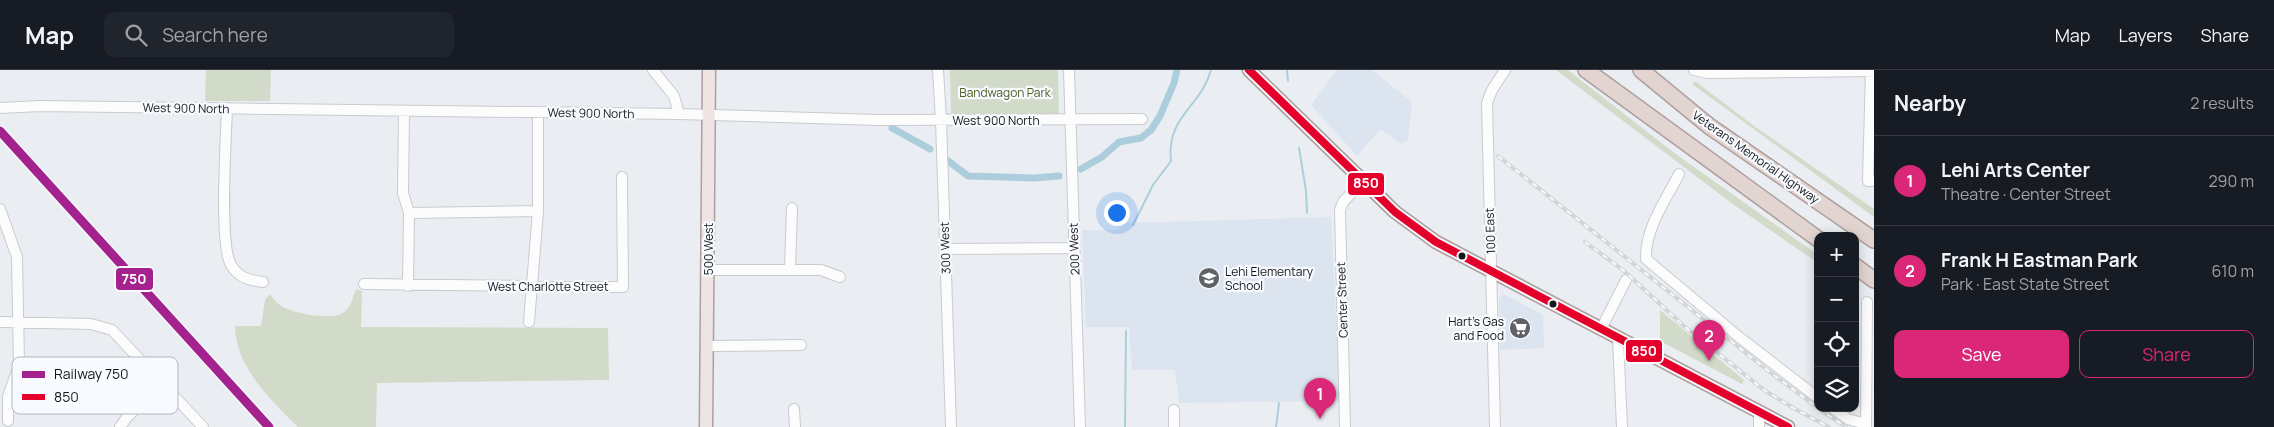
<!DOCTYPE html>
<html lang="en">
<head>
<meta charset="utf-8">
<style>
	:root { --surface:#171b24; --page:#20242c; --text:#f1f3f6; --muted:#9ea1a6; --line:#363941; --accent:#db2777 }
	body { margin:0; font-family:Manrope,sans-serif; background:var(--page); color:var(--text) }
	.controls { position:absolute; right:15px; bottom:15px; display:grid; overflow:hidden; border-radius:10px; box-shadow:0 2px 12px #0003 }
	.controls button { width:45px; height:45px; display:grid; place-items:center; padding:0; border:0; border-bottom:1px solid var(--line); background:var(--surface); color:var(--text); font:25px sans-serif }
	.you { position:absolute; left:1116px; top:142px; width:18px; height:18px; margin:-12px; border:4px solid #fff; border-radius:50%; background:#1a73e8; box-shadow:0 0 0 8px #1a73e833 }
	.badge { display:grid; place-items:center; width:32px; height:32px; border-radius:50%; background:var(--accent); color:#fff; font-size:16px; font-weight:700 }
	.pin { position:absolute; translate:-50% -41px; filter:drop-shadow(0 1px 2px #0008) }
	.pin::after { content:''; position:absolute; top:26px; width:18px; height:15px; background:inherit; clip-path:polygon(0 0,100% 0,50% 100%) }
	.list { margin:0; padding:0; list-style:none }
	h2 { display:flex; justify-content:space-between; align-items:center; height:65px; margin:0; padding:0 20px; font-size:21px }
	h2 small { font-size:16px; font-weight:400; color:var(--muted) }
	.list li { display:grid; grid-template-columns:32px 1fr auto; gap:15px; align-items:center; box-sizing:border-box; height:90px; padding:0 20px; border-top:1px solid var(--line) }
	.list b { display:block; font-size:19px; white-space:nowrap }
	.list p { margin:0; font-size:16px; white-space:nowrap; color:var(--muted) }
	.list em { font-size:16px; font-style:normal; color:var(--muted) }
	.actions { display:flex; gap:10px; padding:15px 20px }
	.actions a { flex:1; padding:11px 0; border:1px solid var(--accent); border-radius:10px; text-align:center; font-size:18px; color:var(--accent) }
	.actions .main { background:var(--accent); color:#fff }
	.icon { flex:none; width:28px; height:28px; fill:none; stroke:currentColor; stroke-width:2; stroke-linecap:round; stroke-linejoin:round }
	.map { position:relative; flex:none; width:1874px; height:357px; overflow:hidden }
	header { display:flex; align-items:center; gap:30px; box-sizing:border-box; height:70px; padding:0 25px; background:var(--surface); border-bottom:1px solid var(--line) }
	header strong { font-size:24px }
	nav { display:flex; gap:28px; margin-inline-start:auto; font-size:18px }
	.search { width:350px; height:45px; background:var(--page); display:flex; align-items:center; gap:12px; box-sizing:border-box; padding:0 18px; border-radius:10px; color:var(--muted); font-size:19px }
	main { display:flex }
	aside { flex:1; background:var(--surface) }
	.map>svg:first-child { display:block }
	.built { fill:#dce4ef }
	.green { fill:#d2dbc9 }
	.lines { fill:none; stroke-linecap:round; stroke-linejoin:round }
	.stream { stroke:#accedc; stroke-width:2 }
	.canal { stroke:#accedc; stroke-width:7 }
	.minor-casing { stroke:#c8cbce; stroke-width:12 }
	.major-casing { stroke:#ae9f9e; stroke-width:15 }
	.highway-casing { stroke:#ae9f9e; stroke-width:18 }
	.minor { stroke:#fcfcfd; stroke-width:10 }
	.major { stroke:#ede4e3; stroke-width:12 }
	.highway { stroke:#e2d4d1; stroke-width:15 }
	.rail-casing { stroke:#d2d4d5; stroke-width:4 }
	.rail { stroke:#f7fafe; stroke-width:2; stroke-dasharray:5.5; stroke-linecap:butt }
	.bus-1-casing { stroke:#f7fafe; stroke-width:11 }
	.bus-1 { stroke:#e4002b; stroke-width:8 }
	.rail-1-casing { stroke:#f7fafe; stroke-width:12 }
	.rail-1 { stroke:#a4228e; stroke-width:9 }
	.bus-dot { fill:#14171a; stroke:#f7fafe; stroke-width:2 }
	.labels { text-anchor:middle; dominant-baseline:central; stroke-width:4.5; stroke-linejoin:round; paint-order:stroke }
	.park-label { font-size:12px; fill:#4d5f24; stroke:#f7fafe }
	.street-label { font-size:12px; fill:#14171a; stroke:#f7fafe }
	.poi-label { font-size:12px; fill:#14171a; stroke:#f7fafe; text-anchor:start }
	.key { fill:#f7fafe; stroke:#b3b6ba; stroke-width:1 }
	.key-label { font-size:14px; fill:#14171a }
	.line-badge { stroke:#f7fafe; stroke-width:2 }
	.badge-label { font-size:14px; text-anchor:middle; font-weight:bold; fill:#fff }
</style>
</head>
<body>
<header>
<strong>Map</strong>
<div class="search"><svg class="icon" aria-label="search" viewBox="0 0 24 24"><circle cx="10" cy="10" r="6"/><path d="M15 15l6 6"/></svg>Search here</div>
<nav><a>Map</a><a>Layers</a><a>Share</a></nav>
</header>
<main>
<div class="map">
<svg width="1874" height="357" viewBox="0 0 1874 357">
	<rect width="100%" height="100%" fill="#eaeef2"/>
	<path class="built" d="M1337,0H1372L1412,32L1408,71L1400,73L1380,59L1357,86L1311,35Z
		M1331,147L1340,331L1179,333L1175,300H1132L1129,257H1086L1082,160H1117L1127,153Z
		M1503,224L1543,245L1544,278L1500,280L1499,228Z"/>
	<path class="green" d="M206,0H271L270,31H205Z
		M950,0H1058L1059,44H951Z
		M1556,0H1568L1673,82L1818,185V193L1734,135Z
		M1695,11L1754,56L1874,139V147L1692,14Z
		M356,219L362,221L361,257L608,258L609,310L377,313L376,357H298C270,329 236,298 235,256H261L265,230L270,224C273,228 277,233 281,236C292,243 332,251 343,243C351,238 353,227 356,219Z
		M1660,240L1744,310L1742,314L1660,271Z"/>
	<g class="lines">
		<path class="stream" d="M1287,0L1288,11
			M1299,78L1306,121L1307,143
			M1133,155L1153,115L1171,91C1166,46 1201,37 1211,0
			M1125,357L1126,261
			M1276,357L1279,333"/>
		<path class="canal" d="M892,58L930,79
			M947,90L968,106L1034,108L1059,106
			M1081,99L1102,87L1119,72L1141,68L1151,60L1160,46L1174,13L1177,0"/>
		<g class="minor-casing">
			<path id="minor" d="M653,0L674,26L679,44
				M938,0L941,50L951,357
				M1069,0L1080,357
				M1694,0L1708,3L1874,1
				M1871,0L1868,111H1874
				M0,38L40,36L679,44L879,50L1142,49
				M227,38C226,68 219,175 231,195C239,208 248,210 263,212
				M404,41L403,123L409,143L408,216
				M1679,104C1666,130 1645,158 1646,189L1739,267L1818,328
				M0,139L17,187L19,295L8,327V351
				M409,143L538,141
				M944,179L1074,178
				M790,199L792,138
				M708,200H821L840,207
				M364,214L623,217L622,107
				M0,252L91,254L112,260L203,357
				M529,252L538,141V42
				M1601,259L1626,210
				M1618,268L1622,357
				M707,276L801,275
				M1832,338L1848,349L1866,354
				M794,339L795,357
				M1174,340V357
				M1759,342V357
				M120,357L127,347L163,314
				M1345,357L1340,140L1343,132L1363,111
				M1495,357L1487,33L1492,20L1505,0
				M1866,357L1867,232"/>
		</g>
		<g class="major-casing">
			<path id="major" d="M1249,0L1395,142L1436,172L1788,357
				M706,357L709,0"/>
		</g>
		<g class="highway-casing">
			<path id="highway" d="M1586,0L1818,169
				M1641,0L1709,56L1874,170
				M1855,196L1874,210"/>
		</g>
		<use href="#minor" class="minor"/>
		<use href="#major" class="major"/>
		<use href="#highway" class="highway"/>
		<g class="rail-casing">
			<path id="rail" d="M1498,86L1771,303L1818,338
				M1585,172L1623,200L1684,256L1764,320L1795,339L1829,357
				M1818,338L1846,357"/>
		</g>
		<use href="#rail" class="rail"/>
		<g class="bus-1-casing">
			<path id="bus-1" d="M1249,0L1395,142L1436,172L1788,357"/>
		</g>
		<use href="#bus-1" class="bus-1"/>
		<g class="rail-1-casing">
			<path id="rail-1" d="M0,61L269,357"/>
		</g>
		<use href="#rail-1" class="rail-1"/>
	</g>
	<defs>
		<g id="school-disc" transform="scale(1.125)"><circle r="9.5" fill="#5f6266" stroke="#f7fafe"/><path d="M0-5L7-2L0 1L-7-2ZM-4 1L0 2.5L4 1V4Q0 6-4 4Z" fill="#fff"/></g>
		<g id="supermarket-disc" transform="scale(1.125)"><circle r="9.5" fill="#5f6266" stroke="#f7fafe"/><path d="M-6-5.5h2.5l.6 2H6L4.5 2H-2.5L-4.4-4H-6ZM-1.5 3.2a1.3 1.3 0 1 0 .1 0ZM3 3.2a1.3 1.3 0 1 0 .1 0Z" fill="#fff"/></g>
	</defs>
	<g fill-rule="evenodd">
		<use href="#school-disc" x="1209" y="208"/>
		<use href="#supermarket-disc" x="1520" y="258"/>
	</g>
	<g class="bus-dot">
		<circle cx="1462" cy="186" r="4.5"/>
		<circle cx="1553" cy="234" r="4.5"/>
	</g>
	<g class="labels">
		<g class="park-label">
			<text x="1005" y="22">Bandwagon Park</text>
		</g>
		<g class="street-label">
			<text transform="translate(186 38) rotate(1)">West 900 North</text>
			<text transform="translate(591 43) rotate(1)">West 900 North</text>
			<text x="996" y="50">West 900 North</text>
			<text transform="translate(1756 87) rotate(35)">Veterans Memorial Highway</text>
			<text transform="translate(1490 161) rotate(-92)">100 East</text>
			<text transform="translate(945 178) rotate(-92)">300 West</text>
			<text transform="translate(708 179) rotate(-90)">500 West</text>
			<text transform="translate(1074 179) rotate(-92)">200 West</text>
			<text x="548" y="216">West Charlotte Street</text>
			<text transform="translate(1342 230) rotate(-92)">Center Street</text>
		</g>
		<g class="poi-label">
			<text x="1225" y="201">Lehi Elementary<tspan x="1225" dy="14">School</tspan></text>
			<text x="1504" y="251" text-anchor="end">Hart's Gas<tspan x="1504" dy="14">and Food</tspan></text>
		</g>
	</g>
	<rect x="12" y="287" width="166" height="57" rx="8" class="key"/>
	<rect x="22" y="301" width="23" height="7" fill="#a4228e"/>
	<rect x="22" y="324" width="23" height="6" fill="#e4002b"/>
	<g class="key-label">
		<text x="54" y="309">Railway 750</text>
		<text x="54" y="332">850</text>
	</g>
	<g class="line-badge">
		<rect x="1347" y="102" width="38" height="24" rx="5" fill="#e4002b"/>
		<rect x="115" y="197" width="39" height="24" rx="5" fill="#a4228e"/>
		<rect x="1625" y="269" width="38" height="24" rx="5" fill="#e4002b"/>
	</g>
	<g class="badge-label">
		<text x="1366" y="118">850</text>
		<text x="134" y="214">750</text>
		<text x="1644" y="286">850</text>
	</g>
</svg>
<div class="controls">
<button>+</button>
<button>−</button>
<button><svg class="icon" aria-label="locate" viewBox="0 0 24 24"><circle cx="12" cy="12" r="6"/><path d="M12 2v4M12 18v4M2 12h4M18 12h4"/></svg></button>
<button><svg class="icon" aria-label="layers" viewBox="0 0 24 24"><path d="M12 4l9 5-9 5-9-5zM3 14l9 5 9-5"/></svg></button>
</div>
<div class="you"></div>
<div class="pin badge" style="left:1320px;top:349px">1</div>
<div class="pin badge" style="left:1709px;top:291px">2</div>
</div>
<aside>
<h2>Nearby<small>2 results</small></h2>
<ul class="list">
<li><span class="badge">1</span><div><b>Lehi Arts Center</b><p>Theatre · Center Street</p></div><em>290 m</em></li>
<li><span class="badge">2</span><div><b>Frank H Eastman Park</b><p>Park · East State Street</p></div><em>610 m</em></li>
</ul>
<div class="actions"><a class="main">Save</a><a>Share</a></div>
</aside>
</main>
</body>
</html>
